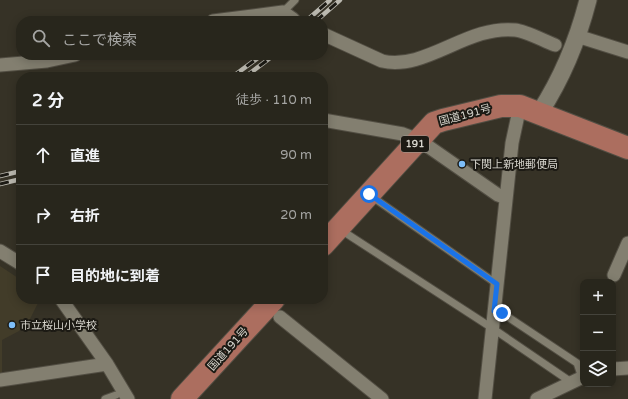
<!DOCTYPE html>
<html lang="ja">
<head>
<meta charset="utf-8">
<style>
	:root { --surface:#28261c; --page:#302e25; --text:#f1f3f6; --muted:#a5a5a3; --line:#44433b }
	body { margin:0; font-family:"Varela Round","Noto Sans JP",sans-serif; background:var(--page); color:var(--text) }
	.controls { position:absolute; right:12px; bottom:12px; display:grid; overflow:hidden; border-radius:8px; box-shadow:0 2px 10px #0003 }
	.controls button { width:36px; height:36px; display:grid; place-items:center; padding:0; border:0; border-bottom:1px solid var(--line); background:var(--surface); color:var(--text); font:20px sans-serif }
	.stop { position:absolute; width:12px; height:12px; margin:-9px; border:3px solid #1a73e8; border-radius:50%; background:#fff }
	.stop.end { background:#1a73e8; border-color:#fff; box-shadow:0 1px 4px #0008 }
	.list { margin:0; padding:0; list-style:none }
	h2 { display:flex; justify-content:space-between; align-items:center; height:52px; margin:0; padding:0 16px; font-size:17px }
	h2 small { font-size:13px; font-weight:400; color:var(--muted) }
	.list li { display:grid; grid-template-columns:26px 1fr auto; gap:12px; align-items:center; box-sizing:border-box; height:60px; padding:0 16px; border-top:1px solid var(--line) }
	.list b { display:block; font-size:15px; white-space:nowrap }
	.list em { font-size:13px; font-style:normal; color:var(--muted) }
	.icon { flex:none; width:22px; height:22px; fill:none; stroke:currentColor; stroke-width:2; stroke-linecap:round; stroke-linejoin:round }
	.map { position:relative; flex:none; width:628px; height:399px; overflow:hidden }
	.search { position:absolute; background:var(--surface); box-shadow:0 2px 10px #0003; left:16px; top:16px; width:312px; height:44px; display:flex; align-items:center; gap:10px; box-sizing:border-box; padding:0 14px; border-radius:16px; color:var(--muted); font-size:15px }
	.panel { position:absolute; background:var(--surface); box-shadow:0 2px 10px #0003; left:16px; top:72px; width:312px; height:232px; border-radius:16px }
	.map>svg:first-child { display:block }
	.built { fill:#423c29 }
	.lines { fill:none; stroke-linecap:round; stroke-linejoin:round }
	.service-casing { stroke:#524e43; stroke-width:9 }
	.minor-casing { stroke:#524e43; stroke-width:15 }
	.tertiary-casing { stroke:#524e43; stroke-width:19 }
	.trunk-casing { stroke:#524e43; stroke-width:24 }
	.service { stroke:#837f70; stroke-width:7 }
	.minor { stroke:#837f70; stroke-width:13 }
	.tertiary { stroke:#837f70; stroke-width:17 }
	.trunk { stroke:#ac6e5f; stroke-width:22 }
	.rail-casing { stroke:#bbb9b0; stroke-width:4.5 }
	.rail { stroke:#1c1a14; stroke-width:3; stroke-dasharray:9; stroke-linecap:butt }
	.route { stroke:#1a73e8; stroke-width:5 }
	.poi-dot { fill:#7dbef9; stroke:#1c1a14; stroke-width:1.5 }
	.labels { text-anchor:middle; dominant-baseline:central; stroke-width:4; stroke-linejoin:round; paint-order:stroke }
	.shield { fill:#1c1a14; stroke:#9f9d96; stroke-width:1 }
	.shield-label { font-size:10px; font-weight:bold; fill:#d7d5cd }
	.street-label { font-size:11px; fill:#d7d5cd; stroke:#1c1a14 }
	.poi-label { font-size:11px; fill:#d7d5cd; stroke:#1c1a14; text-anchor:start }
</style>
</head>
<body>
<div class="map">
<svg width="628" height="399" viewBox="0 0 628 399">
	<rect width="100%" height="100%" fill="#363226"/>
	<path class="built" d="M0,266L21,280V299H40L30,319L19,331L2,340V374L0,375Z"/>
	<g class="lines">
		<g class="service-casing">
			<path id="service" d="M283,12L295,0
				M371,196L497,284
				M341,230L492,328L571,382
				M494,311L502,313L577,363L582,378
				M105,399L116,395"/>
		</g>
		<g class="minor-casing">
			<path id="minor" d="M213,21L283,12L293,19
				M323,34L382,61C426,71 467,25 515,30C526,31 544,41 555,45
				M577,36L628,52
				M0,65L47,61L75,55
				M323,120L403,134L419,140L498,195L506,198
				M0,251L21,264
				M614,275L628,243
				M61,299L107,364L128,399
				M280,317L382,399
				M613,369L628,368
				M0,380L107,364
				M485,399L512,143L520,106
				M537,399L583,377"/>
		</g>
		<g class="tertiary-casing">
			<path id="tertiary" d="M540,112C562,78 578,39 588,0"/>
		</g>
		<g class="trunk-casing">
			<path id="trunk" d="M323,245L434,123L443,120L501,106H520L628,148
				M182,399L274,299"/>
		</g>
		<use href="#service" class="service"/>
		<use href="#minor" class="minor"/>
		<use href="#tertiary" class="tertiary"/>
		<use href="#trunk" class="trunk"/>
		<g class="rail-casing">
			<path id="rail" d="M306,21L330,0
				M316,21L340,0
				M232,77L262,55
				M245,77L274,55
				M0,176L21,171
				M0,184L21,179"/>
		</g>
		<use href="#rail" class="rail"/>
	</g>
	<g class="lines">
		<path class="route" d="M369,194L497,284L494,311L502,313"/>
	</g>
	<g class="poi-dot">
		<circle cx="462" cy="164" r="4"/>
		<circle cx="12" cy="325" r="4"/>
	</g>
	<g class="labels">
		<rect class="shield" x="401" y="136" width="28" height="16" rx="3"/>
		<g class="shield-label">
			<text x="415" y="144">191</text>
		</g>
		<g class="street-label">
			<text transform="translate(465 115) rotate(-15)">国道191号</text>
			<text transform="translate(228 349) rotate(-48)">国道191号</text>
		</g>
		<g class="poi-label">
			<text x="470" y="164">下関上新地郵便局</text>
			<text x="20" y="325">市立桜山小学校</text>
		</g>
	</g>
</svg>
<div class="controls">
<button>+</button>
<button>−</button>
<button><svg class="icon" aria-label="layers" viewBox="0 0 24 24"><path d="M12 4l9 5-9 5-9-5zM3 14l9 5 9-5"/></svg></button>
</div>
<div class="stop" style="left:369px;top:194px"></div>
<div class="stop end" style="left:502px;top:313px"></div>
<div class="search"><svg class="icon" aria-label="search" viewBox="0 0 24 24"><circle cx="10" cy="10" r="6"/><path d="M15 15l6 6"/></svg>ここで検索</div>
<section class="panel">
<h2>2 分<small>徒歩 · 110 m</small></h2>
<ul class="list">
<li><svg class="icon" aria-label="ahead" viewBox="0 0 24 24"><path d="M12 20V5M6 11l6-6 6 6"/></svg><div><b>直進</b></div><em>90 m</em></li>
<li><svg class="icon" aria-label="right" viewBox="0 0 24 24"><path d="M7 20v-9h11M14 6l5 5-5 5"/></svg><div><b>右折</b></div><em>20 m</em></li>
<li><svg class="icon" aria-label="arrive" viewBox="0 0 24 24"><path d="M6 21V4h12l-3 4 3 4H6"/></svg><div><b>目的地に到着</b></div></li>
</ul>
</section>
</div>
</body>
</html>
